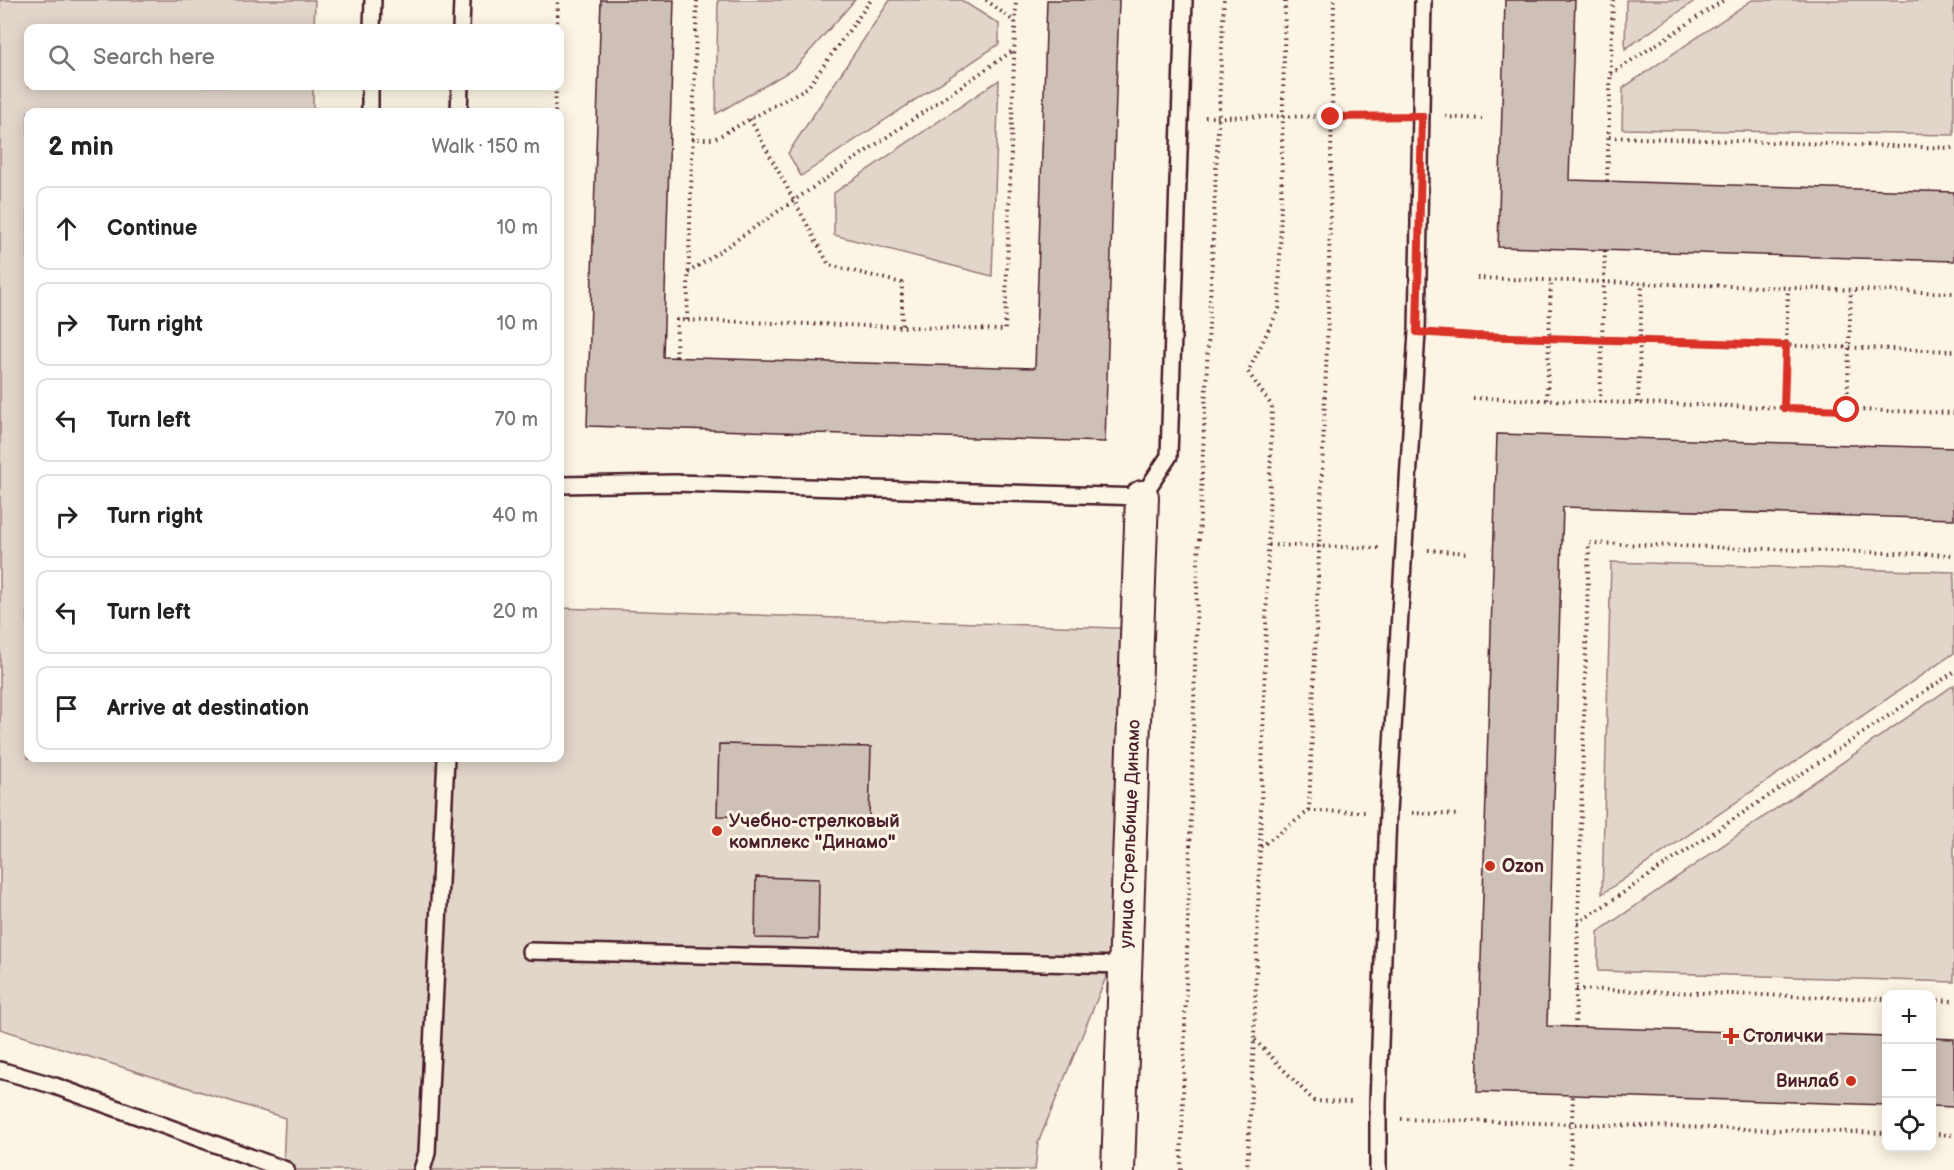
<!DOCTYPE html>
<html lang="en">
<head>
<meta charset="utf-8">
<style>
	:root { --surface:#fff; --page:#f6f6f6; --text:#222; --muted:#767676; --line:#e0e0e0 }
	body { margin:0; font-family:"Balsamiq Sans",sans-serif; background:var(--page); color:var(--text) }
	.controls { position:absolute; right:18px; bottom:18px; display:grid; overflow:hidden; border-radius:12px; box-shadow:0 3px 15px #0003 }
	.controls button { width:54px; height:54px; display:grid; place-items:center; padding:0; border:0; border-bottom:2px solid var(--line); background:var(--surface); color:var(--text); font:30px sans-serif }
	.stop { position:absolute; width:18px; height:18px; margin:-14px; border:4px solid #d93025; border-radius:50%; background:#fff }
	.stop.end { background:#d93025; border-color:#fff; box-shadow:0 2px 6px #0008 }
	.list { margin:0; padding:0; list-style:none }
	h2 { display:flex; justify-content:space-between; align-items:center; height:78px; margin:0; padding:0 24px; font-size:26px }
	h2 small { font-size:20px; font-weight:400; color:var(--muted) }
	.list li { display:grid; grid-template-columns:39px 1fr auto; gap:18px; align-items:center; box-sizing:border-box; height:84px; margin:0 12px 12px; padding:0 12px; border:2px solid var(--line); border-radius:12px }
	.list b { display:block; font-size:22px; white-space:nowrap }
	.list em { font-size:20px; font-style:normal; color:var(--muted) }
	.icon { flex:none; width:33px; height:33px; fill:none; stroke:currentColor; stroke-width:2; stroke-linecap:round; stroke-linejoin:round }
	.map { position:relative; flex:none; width:1954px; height:1170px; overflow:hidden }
	.search { position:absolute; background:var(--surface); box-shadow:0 3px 15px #0003; left:24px; top:24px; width:540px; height:66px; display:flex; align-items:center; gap:15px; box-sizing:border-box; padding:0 21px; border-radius:12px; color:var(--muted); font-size:22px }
	.panel { position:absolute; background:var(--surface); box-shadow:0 3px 15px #0003; left:24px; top:108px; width:540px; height:654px; border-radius:12px }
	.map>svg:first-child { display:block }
	.green { fill:#e2d5ca; stroke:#967a7a; stroke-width:1.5 }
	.building { fill:#cfc0b7; stroke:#4a1f2b; stroke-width:1.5 }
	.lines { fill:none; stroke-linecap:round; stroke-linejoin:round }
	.lane-casing { stroke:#4a1f2b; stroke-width:20 }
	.street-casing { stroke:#4a1f2b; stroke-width:36 }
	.path { stroke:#4a1f2b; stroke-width:4; stroke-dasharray:1.5 4.5; stroke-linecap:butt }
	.lane { stroke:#fcf5e5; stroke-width:15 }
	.street { stroke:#fcf5e5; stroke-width:32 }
	.route { stroke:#d93025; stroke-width:8 }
	.poi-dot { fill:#c8321e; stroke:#fcf5e5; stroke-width:2 }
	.labels { text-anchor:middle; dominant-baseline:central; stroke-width:6; stroke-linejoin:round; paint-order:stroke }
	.poi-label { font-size:18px; font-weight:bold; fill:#4a1f2b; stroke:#fcf5e5; text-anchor:start }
	.street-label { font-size:18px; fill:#4a1f2b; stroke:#fcf5e5 }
</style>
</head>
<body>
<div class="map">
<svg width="1954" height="1170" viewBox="0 0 1954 1170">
	<rect width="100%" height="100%" fill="#fcf5e5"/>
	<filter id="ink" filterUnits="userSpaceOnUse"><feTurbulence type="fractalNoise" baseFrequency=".0167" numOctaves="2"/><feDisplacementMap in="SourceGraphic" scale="12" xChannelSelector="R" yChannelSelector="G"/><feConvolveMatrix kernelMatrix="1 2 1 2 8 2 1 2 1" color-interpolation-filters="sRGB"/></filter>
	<g filter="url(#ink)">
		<path class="green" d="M0,0H315L314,28H28V86H313V112H28V758H560V608L1144,629L1136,904L1038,1143L1035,1170H283L285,1118L0,1029Z
			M718,0H855L795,68L716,114Z
			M890,0H961L999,24V44L801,176L788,153Z
			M1626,0H1696L1625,49Z
			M1752,0H1954V135L1622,129L1623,88Z
			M999,80L992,276L834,235V193Z
			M1611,562L1954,572V653L1602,894Z
			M1954,685V982L1598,971V932Z"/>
		<path class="building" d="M601,0H674L663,357L1035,368L1047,0H1119L1105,442L587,426Z
			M1505,0H1575L1569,180L1954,192V261L1498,247Z
			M1497,434L1954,448V519L1563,507L1547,1026L1886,1037V1105L1477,1092Z
			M719,744L871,747L869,819L717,816Z
			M756,877L819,879L818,939L755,938Z
			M1932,1038L1954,1039V1107L1932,1106Z"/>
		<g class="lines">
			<g class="lane-casing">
				<path id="lane" d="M372,28L373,0
					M461,28L462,0
					M370,112V86
					M459,112L460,86
					M560,485L675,483L1142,497L1169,456L1184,0
					M530,951L1125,965
					M0,1070L55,1086L286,1170
					M422,1170L427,1153L446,758
					M1378,1170V1103L1388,812L1417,332L1423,0"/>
			</g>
			<g class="street-casing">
				<path id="street" d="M1118,1170L1142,497"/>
			</g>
			<path class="path" d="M986,0L1015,22
				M557,28L558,0
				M1611,74L1724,0
				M555,112L556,86
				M1205,117L1396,116
				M1445,117L1482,119
				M750,119L829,265L902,283V326
				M1609,137L1954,148
				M692,139H714L808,87L871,0
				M1607,181L1613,0
				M688,273L1014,50
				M1477,278L1954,293
				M687,320L697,0
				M1442,334L1954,351
				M676,357L677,320L1005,330L1016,0
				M1473,398L1954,413
				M1547,400L1551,280
				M1600,402L1605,250
				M1638,403L1642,283
				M1784,408L1788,288
				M1847,410L1851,290
				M1269,545L1379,548
				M1428,550L1468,553
				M1309,811L1365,812
				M1412,813L1460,815
				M1260,846L1272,406L1248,372L1279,308L1285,0
				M1578,923L1954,672
				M1576,989L1886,999
				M1932,1000L1954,1001
				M1575,1028L1589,543L1954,555
				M1255,1040L1314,1101L1354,1102
				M1401,1119L1886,1133
				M1932,1134L1954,1135
				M1181,1170L1198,559L1224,0
				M1247,1170L1254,1040L1260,847L1309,811L1328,318L1334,0
				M1570,1170L1573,1095"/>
			<use href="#lane" class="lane"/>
			<use href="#street" class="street"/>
		</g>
	</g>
	<g class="lines" filter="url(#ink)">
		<path class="route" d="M1331,117L1422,116L1417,332L1475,336L1786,345L1784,408L1847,410"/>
	</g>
	<g class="poi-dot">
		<circle cx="717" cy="831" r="6"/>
		<circle cx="1490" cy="866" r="6"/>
		<path d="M1728 1027h6v6h6v6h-6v6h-6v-6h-6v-6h6z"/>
		<circle cx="1851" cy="1081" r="6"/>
	</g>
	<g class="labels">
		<g class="poi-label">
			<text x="729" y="821">Учебно-стрелковый<tspan x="729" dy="21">комплекс "Динамо"</tspan></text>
			<text x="1502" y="866">Ozon</text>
			<text x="1743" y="1036">Столички</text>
			<text x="1839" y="1081" text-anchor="end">Винлаб</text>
		</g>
		<g class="street-label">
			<text transform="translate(1130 834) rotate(-88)">улица Стрельбище Динамо</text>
		</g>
	</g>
</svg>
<div class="controls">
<button>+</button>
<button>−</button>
<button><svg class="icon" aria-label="locate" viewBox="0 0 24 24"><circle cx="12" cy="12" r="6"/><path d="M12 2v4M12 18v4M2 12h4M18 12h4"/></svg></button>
</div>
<div class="stop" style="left:1847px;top:410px"></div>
<div class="stop end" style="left:1331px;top:117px"></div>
<div class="search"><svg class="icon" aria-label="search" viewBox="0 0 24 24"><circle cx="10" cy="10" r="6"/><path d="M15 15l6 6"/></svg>Search here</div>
<section class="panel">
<h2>2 min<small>Walk · 150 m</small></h2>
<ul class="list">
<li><svg class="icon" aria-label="ahead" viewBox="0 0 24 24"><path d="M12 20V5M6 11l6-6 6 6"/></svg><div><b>Continue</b></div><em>10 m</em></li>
<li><svg class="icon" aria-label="right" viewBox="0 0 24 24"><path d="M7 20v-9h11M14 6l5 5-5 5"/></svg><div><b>Turn right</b></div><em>10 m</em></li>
<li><svg class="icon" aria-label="left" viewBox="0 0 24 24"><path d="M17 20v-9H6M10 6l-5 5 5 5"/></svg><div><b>Turn left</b></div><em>70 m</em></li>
<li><svg class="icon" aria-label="right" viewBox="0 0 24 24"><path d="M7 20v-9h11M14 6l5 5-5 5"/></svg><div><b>Turn right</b></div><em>40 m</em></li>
<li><svg class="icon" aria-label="left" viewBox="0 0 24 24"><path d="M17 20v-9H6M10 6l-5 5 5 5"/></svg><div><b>Turn left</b></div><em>20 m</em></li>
<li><svg class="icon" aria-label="arrive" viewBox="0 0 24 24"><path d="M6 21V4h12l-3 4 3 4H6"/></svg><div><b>Arrive at destination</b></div></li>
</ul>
</section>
</div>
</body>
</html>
